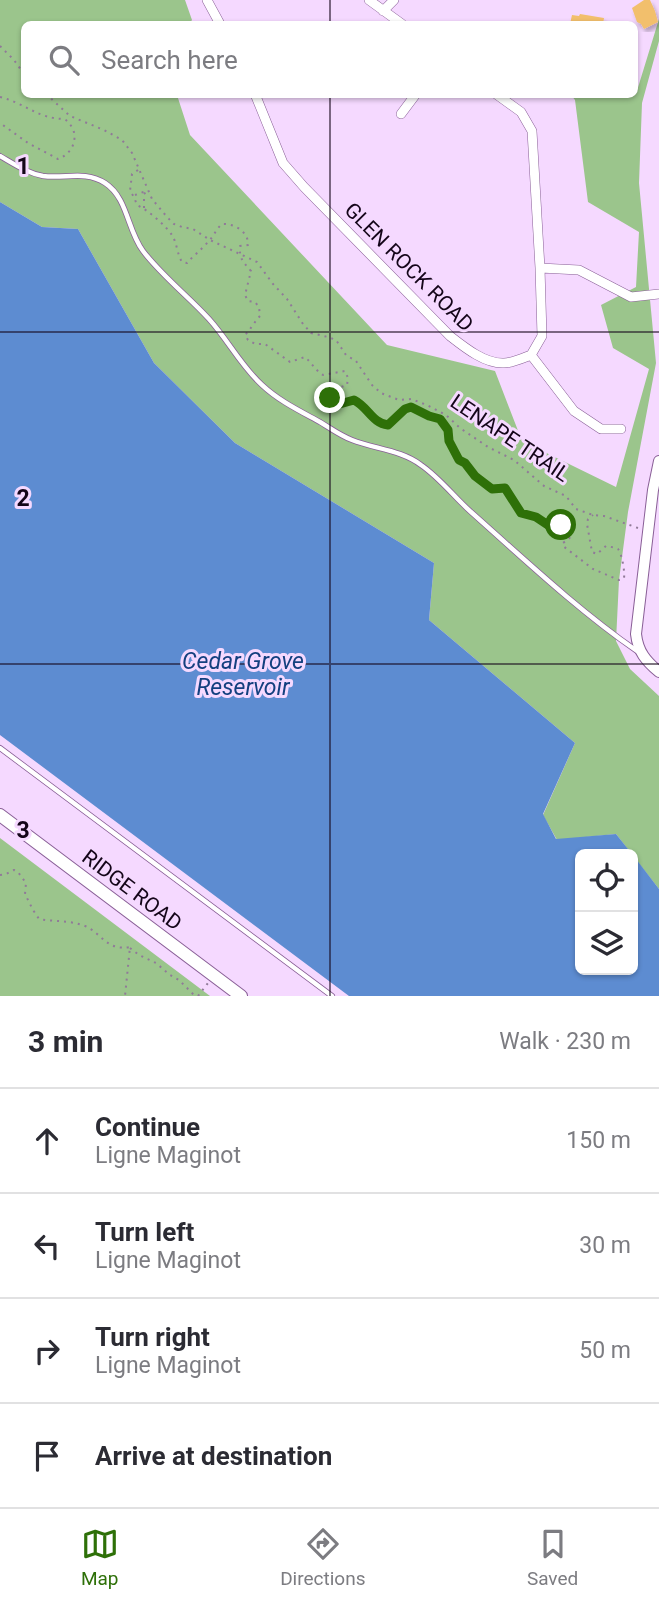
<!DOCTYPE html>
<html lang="en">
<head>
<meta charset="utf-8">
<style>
	:root { --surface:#fff; --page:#f7f7f7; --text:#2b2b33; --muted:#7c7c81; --line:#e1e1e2; --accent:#2e7008 }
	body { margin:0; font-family:Roboto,sans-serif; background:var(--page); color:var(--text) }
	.controls { position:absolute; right:21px; bottom:21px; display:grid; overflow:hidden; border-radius:10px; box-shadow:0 2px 5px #0004 }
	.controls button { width:63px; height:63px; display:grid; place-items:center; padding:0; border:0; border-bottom:2px solid var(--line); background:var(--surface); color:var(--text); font:35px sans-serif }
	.stop { position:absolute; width:21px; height:21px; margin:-16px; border:5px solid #2e7008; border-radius:50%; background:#fff }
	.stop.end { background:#2e7008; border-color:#fff; box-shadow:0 2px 7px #0008 }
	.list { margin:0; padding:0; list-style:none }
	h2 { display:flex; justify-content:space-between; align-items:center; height:91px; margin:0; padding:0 28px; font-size:30px }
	h2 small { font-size:23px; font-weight:400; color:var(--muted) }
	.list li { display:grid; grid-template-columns:46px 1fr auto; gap:21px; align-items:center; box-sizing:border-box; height:105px; padding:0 28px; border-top:2px solid var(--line) }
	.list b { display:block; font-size:26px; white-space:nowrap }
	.list p { margin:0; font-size:23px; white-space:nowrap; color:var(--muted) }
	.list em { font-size:23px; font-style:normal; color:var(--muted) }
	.icon { flex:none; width:38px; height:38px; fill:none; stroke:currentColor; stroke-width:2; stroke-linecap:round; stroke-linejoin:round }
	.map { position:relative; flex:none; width:659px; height:996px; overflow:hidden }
	.search { position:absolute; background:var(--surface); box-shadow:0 2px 5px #0004; left:21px; right:21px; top:21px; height:77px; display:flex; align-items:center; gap:18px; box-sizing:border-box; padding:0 24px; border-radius:10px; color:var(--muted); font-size:26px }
	.sheet { height:511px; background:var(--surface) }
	nav { display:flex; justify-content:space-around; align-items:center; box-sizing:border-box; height:98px; border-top:2px solid var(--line); background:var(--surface); font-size:19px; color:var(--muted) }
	nav a { display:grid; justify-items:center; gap:4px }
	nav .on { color:var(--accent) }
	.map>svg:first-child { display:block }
	.green { fill:#9bc58c }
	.water { fill:#5d8cd1 }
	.building { fill:#f2bf6c; filter:url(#shadow) }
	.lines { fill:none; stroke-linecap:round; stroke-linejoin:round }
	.service-casing { stroke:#895f97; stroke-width:6 }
	.minor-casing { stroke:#895f97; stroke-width:10 }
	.tertiary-casing { stroke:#895f97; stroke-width:12 }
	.secondary-casing { stroke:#895f97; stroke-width:14 }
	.path { stroke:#907a98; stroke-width:2; stroke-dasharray:2 5; stroke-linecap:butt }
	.service { stroke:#fff; stroke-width:4.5 }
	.minor { stroke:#fff; stroke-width:9 }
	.tertiary { stroke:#fff; stroke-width:10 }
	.secondary { stroke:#fff; stroke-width:12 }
	.route { stroke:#2e7008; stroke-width:9 }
	.grid { fill:none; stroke:#140519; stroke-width:2; stroke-opacity:0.55 }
	.labels { text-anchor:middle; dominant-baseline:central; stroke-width:6; stroke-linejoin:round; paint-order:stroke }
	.street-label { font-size:21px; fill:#140519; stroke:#f5d9ff }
	.water-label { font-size:23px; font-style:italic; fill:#13407f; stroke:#f5d9ff }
	.grid-label { font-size:23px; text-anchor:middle; font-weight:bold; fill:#140519; stroke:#f5d9ff; stroke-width:6; stroke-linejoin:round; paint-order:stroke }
</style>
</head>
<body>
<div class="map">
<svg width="659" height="996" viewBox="0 0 659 996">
	<defs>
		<filter id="shadow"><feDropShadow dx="2.5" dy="4" stdDeviation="2" flood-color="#0004"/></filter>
	</defs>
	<rect width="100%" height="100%" fill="#f5d9ff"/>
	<path class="green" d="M0,0H185L192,20L189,24H24V94L177,95L190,135L387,345L495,371L522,441L616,487L649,369L613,348L601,305L636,287L639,232L588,202L575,100L571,95L636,94L659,19V41L642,103L639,183L656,363L628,512L619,580L616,641L630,669L659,696V889L616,834L557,840L543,815L575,743L429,620L434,563L235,443L154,363L78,229L42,227L0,202Z
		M0,838L210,996H0Z"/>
	<path class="water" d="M0,202L42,227L78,229L154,363L235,443L434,563L429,620L575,743L543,814L556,839L616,834L632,854H580V970H633V855L659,889V996H349L0,735Z"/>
	<path class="building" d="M644,0H650L655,11L658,22L644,29L641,24L637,22L632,8Z
		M580,14L604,18L603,24H570L572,15L579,16Z"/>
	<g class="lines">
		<g class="service-casing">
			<path id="service" d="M0,156C14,164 27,173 43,176C65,179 85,170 105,183C128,198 127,230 143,251C162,276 188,296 209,319C228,340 241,366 262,385C279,401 300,411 320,422C330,428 341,436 352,440C375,449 401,450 421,465C440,478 454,497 471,512C525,560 578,610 637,651
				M0,748L332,996"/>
		</g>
		<g class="minor-casing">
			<path id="minor" d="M207,0L220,24
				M369,0L402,24
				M383,11L394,0
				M255,94L283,163L304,187L450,336C464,347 485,364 504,363C512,363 523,358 531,355L542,336L540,268L532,131L521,112L496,94
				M401,114L416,94
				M540,268L579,270L631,297L659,294
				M531,355L574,411L601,429H621"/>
		</g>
		<g class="tertiary-casing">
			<path id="tertiary" d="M659,461L653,490L636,634C638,652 646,661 659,672"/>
		</g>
		<g class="secondary-casing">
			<path id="secondary" d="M0,815L241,996"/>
		</g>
		<path class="path" d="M0,46L14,60L24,74
			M46,94L70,116L104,130L122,140L132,153L152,199L167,217L174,224L182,227L193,229L210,240L257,262L273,284L287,299L303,324L311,333L328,337L336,340L346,355L356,361L372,385L381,393L399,400L411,399L427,405L446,415L460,428L488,447L514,460L544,486L566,496L576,509L593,515L604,516L638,528
			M0,97C25,103 38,119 65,119C68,122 71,125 73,129C78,142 70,155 58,159L28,143L0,123
			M138,170L132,174L130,191L134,197L137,205C148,210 165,225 172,235C177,243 177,254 182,262L187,263C193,256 201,250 208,242C214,236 216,229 222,224C234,223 249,232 248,245L240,246C239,258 243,262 251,271L245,295L248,301L255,302L259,307L260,316C255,321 251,329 245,335L248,340L255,344H265L290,362L305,357C312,363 315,370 323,375L345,371L348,378L347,385L329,391L330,399L336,405L354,400C368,407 372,423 388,425L405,409L411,407L429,416L440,419L448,430L449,441L459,460L465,463L476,476L492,489L505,488L521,513L536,517L551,527L561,525L570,529C573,537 570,538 563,543V546L593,569L619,580L624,578C625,572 622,554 618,549C615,547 610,547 606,546L597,554L592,552L587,524L588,519L593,515
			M135,195L146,191
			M144,208V194L147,191
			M0,875L6,874L14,870L18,872L26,883L25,894L33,910L39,919C55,922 70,920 85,926C103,934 106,951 130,947L125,996
			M130,948L139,955L156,963L170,975L179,980L195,996
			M198,996L208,983"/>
		<use href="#service" class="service"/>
		<use href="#minor" class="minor"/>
		<use href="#tertiary" class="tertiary"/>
		<use href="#secondary" class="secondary"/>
	</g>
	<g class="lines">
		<path class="route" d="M330,398L336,405L354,400C368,407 372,423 388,425L405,409L411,407L429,416L440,419L448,430L449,441L459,460L465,463L475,476L492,489L505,488L521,513L536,517L551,527L561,525"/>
	</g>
	<path class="grid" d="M330,0V24M330,94V996M0,332H659M0,664H659"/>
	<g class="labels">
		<g class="street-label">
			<text transform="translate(409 267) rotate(45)">GLEN ROCK ROAD</text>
			<text transform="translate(510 438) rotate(34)">LENAPE TRAIL</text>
			<text transform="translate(132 890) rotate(37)">RIDGE ROAD</text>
		</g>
		<g class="water-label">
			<text x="243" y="661">Cedar Grove<tspan x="243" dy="26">Reservoir</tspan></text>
		</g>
	</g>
	<g class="grid-label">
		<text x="23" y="174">1</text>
		<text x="23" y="506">2</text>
		<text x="23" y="838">3</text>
	</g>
</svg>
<div class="controls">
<button><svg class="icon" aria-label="locate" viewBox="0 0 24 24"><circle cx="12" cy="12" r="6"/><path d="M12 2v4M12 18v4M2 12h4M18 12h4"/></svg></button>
<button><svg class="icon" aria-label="layers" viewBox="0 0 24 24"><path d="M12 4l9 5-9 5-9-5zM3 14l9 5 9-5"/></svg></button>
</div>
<div class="stop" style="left:561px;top:525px"></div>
<div class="stop end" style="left:330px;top:398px"></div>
<div class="search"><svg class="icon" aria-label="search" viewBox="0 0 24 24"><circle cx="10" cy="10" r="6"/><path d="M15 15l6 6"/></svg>Search here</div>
</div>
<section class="sheet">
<h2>3 min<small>Walk · 230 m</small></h2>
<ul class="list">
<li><svg class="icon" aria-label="ahead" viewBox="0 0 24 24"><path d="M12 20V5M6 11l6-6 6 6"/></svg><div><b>Continue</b><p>Ligne Maginot</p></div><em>150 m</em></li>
<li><svg class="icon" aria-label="left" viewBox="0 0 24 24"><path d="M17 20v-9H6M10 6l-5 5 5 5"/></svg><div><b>Turn left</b><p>Ligne Maginot</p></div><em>30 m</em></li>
<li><svg class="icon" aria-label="right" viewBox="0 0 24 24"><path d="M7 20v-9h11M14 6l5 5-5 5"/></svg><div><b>Turn right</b><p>Ligne Maginot</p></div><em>50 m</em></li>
<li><svg class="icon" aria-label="arrive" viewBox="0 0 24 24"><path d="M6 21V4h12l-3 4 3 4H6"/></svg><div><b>Arrive at destination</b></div></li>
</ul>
</section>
<nav>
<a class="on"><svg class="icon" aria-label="map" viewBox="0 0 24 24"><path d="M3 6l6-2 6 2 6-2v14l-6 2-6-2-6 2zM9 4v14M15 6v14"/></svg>Map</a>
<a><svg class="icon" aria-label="directions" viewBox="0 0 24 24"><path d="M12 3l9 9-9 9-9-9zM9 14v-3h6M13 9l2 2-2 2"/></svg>Directions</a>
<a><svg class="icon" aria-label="saved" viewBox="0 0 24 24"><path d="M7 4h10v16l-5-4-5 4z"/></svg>Saved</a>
</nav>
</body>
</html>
